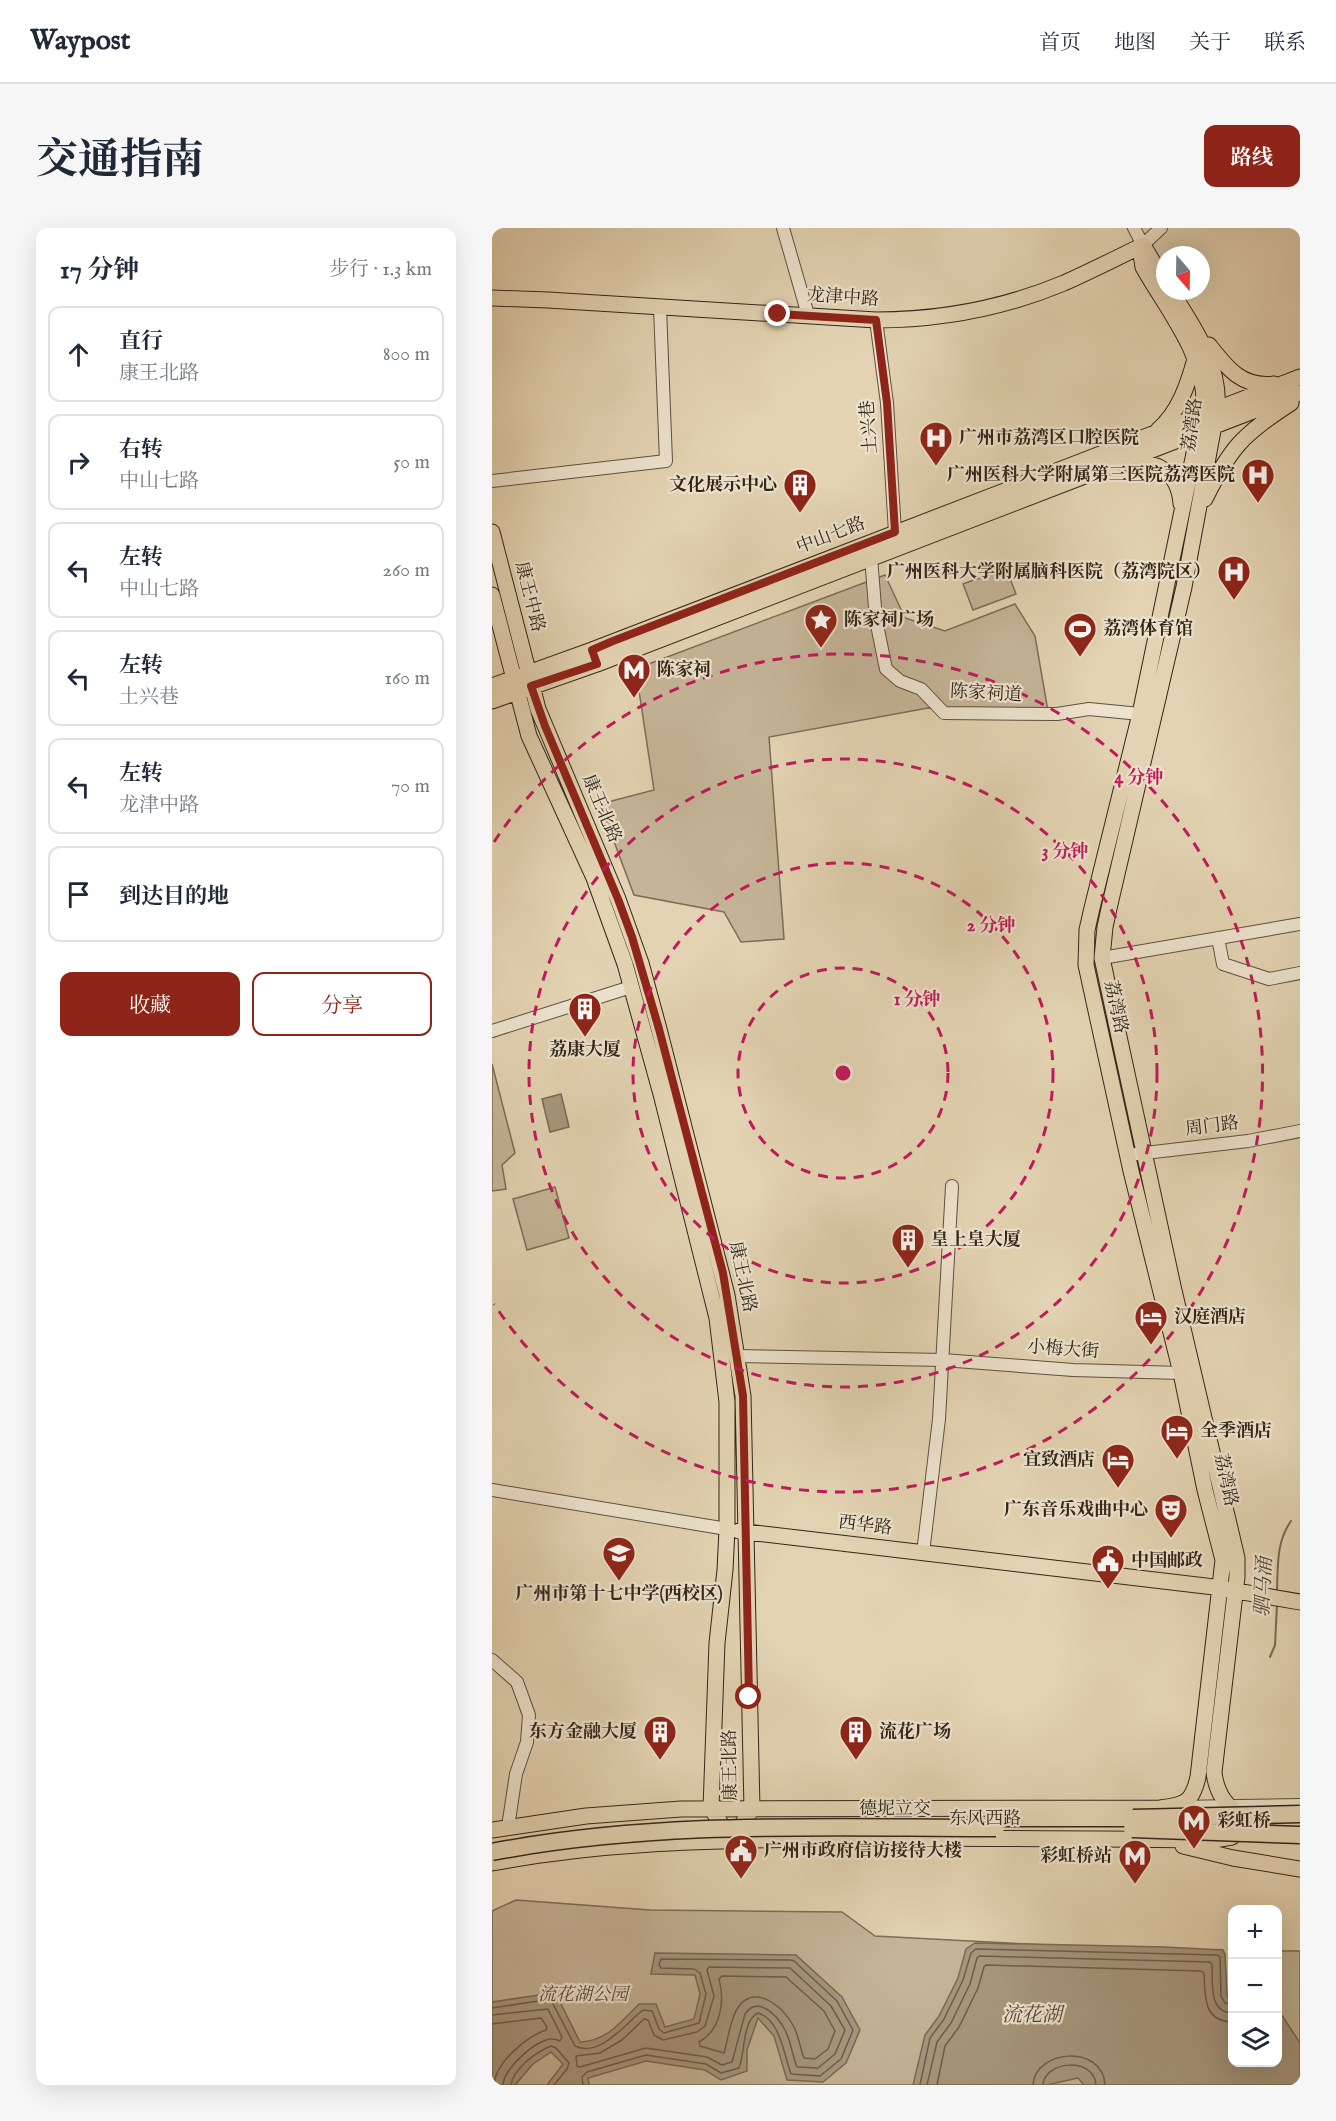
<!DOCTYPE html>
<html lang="zh">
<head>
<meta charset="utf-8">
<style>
	:root { --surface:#fff; --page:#f6f6f7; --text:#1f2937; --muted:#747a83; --line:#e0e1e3; --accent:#8f2418 }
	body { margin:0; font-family:"IM FELL English","Noto Serif SC",serif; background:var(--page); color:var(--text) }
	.controls { position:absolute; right:18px; bottom:18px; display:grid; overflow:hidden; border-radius:12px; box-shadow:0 6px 24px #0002 }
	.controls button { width:54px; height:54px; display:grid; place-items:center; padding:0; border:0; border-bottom:2px solid var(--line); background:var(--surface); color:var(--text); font:30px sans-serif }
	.compass { position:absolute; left:664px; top:18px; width:54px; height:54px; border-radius:50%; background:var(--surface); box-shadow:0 6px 24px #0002; rotate:160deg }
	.stop { position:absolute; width:18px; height:18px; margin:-14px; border:4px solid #8f2418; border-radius:50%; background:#fff }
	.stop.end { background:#8f2418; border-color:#fff; box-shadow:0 2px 6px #0008 }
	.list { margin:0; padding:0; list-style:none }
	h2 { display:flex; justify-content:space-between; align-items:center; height:78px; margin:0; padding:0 24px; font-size:26px }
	h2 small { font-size:20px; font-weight:400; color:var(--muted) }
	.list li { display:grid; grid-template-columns:39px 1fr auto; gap:18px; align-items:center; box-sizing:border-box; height:96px; margin:0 12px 12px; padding:0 12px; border:2px solid var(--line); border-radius:12px }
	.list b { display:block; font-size:22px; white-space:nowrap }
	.list p { margin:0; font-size:20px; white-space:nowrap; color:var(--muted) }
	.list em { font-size:20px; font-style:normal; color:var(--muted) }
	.actions { display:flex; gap:12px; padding:18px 24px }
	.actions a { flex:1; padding:14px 0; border:2px solid var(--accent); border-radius:12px; text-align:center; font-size:21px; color:var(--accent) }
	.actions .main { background:var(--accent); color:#fff }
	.icon { flex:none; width:33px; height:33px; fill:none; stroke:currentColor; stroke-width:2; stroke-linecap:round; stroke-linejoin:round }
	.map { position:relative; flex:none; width:808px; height:1857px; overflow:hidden; border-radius:12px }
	header { display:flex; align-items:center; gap:36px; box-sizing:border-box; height:84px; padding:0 30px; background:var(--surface); border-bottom:2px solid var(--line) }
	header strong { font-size:28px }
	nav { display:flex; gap:33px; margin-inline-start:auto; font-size:21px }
	.intro { display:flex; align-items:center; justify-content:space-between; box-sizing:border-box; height:144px; padding:0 36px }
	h1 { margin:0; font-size:42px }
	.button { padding:15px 27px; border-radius:12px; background:var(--accent); color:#fff; font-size:21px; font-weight:700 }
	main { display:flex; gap:36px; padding:0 36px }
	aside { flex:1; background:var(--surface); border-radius:12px; box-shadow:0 6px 24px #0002 }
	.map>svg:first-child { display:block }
	.green { fill:#c5b598; stroke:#7c6d58; stroke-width:1.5 }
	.water { fill:#a7987e; stroke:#786a56; stroke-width:1.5 }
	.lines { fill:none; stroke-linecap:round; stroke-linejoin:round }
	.shore { stroke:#6c5e4c; stroke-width:1.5 }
	.stream { stroke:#786a56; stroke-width:2 }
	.minor-casing { stroke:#5e503f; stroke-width:14 }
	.major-casing { stroke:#322519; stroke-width:17 }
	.highway-casing { stroke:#322519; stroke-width:19 }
	.minor { stroke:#ede2cd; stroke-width:12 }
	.major { stroke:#e3d3b2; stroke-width:15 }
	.highway { stroke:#e3d3b2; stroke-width:16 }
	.highway-bridge-casing { stroke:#322519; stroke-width:19; stroke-linecap:butt }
	.highway-bridge { stroke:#e3d3b2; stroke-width:16 }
	.route { stroke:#8f2418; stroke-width:8 }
	.ring { fill:none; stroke:#c2185b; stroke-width:3; stroke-dasharray:10 8 }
	.labels { text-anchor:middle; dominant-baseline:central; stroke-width:4.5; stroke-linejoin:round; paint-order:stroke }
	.street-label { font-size:18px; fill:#322519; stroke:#ede2cd }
	.poi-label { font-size:18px; font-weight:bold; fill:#322519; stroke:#ede2cd; text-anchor:start }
	.park-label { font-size:18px; font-style:italic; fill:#574939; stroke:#ede2cd }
	.water-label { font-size:20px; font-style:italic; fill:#554837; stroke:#ede2cd }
	.centre { fill:#c2185b; stroke:#ede2cd; stroke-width:3 }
	.ring-label { font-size:18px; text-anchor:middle; font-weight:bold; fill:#c2185b; stroke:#ede2cd; stroke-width:4.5; stroke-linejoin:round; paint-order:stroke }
</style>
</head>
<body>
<header>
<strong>Waypost</strong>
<nav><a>首页</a><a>地图</a><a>关于</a><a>联系</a></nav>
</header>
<div class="intro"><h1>交通指南</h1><a class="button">路线</a></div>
<main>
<aside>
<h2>17 分钟<small>步行 · 1.3 km</small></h2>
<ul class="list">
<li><svg class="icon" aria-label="ahead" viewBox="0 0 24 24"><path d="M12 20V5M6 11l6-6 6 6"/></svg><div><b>直行</b><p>康王北路</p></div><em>800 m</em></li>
<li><svg class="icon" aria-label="right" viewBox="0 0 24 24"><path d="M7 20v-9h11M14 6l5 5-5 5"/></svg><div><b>右转</b><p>中山七路</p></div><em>50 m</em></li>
<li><svg class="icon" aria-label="left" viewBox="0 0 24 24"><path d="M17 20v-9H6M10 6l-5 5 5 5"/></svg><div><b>左转</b><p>中山七路</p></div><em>260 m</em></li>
<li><svg class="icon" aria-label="left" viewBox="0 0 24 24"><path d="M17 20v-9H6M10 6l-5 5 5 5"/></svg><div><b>左转</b><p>土兴巷</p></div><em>160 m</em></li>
<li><svg class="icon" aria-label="left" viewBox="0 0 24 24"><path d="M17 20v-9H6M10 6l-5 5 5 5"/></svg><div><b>左转</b><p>龙津中路</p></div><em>70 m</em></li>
<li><svg class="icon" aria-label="arrive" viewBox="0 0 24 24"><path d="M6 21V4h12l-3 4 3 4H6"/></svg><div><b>到达目的地</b></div></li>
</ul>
<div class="actions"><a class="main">收藏</a><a>分享</a></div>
</aside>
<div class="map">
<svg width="808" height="1857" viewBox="0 0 808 1857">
	<rect width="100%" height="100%" fill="#e3d3b2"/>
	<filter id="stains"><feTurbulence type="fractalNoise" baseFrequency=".00333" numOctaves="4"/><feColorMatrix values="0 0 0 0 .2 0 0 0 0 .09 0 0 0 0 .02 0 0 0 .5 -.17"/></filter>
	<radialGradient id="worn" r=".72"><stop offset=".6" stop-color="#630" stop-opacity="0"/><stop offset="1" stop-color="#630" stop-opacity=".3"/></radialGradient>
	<path class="green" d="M514,340L524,366L481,382L471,356Z
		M393,347L413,390L453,403L523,376L543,408L556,483L436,480L277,509L292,711L249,714L232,684L142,667L108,576L162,562L147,463L138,443Z
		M0,836L23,925L10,937L14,961L0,963Z
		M63,959L77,1010L35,1022L21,971Z
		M24,1672L158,1682L350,1684L383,1708L721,1726L740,1834H786V1735L787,1723H808V1857H0V1683Z"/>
	<path class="water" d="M69,866L77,899L58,904L50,871Z
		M483,1715L672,1719L731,1722L733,1726L735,1767L736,1770L740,1771V1834H786V1781L808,1815V1857H592L586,1850L555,1857H421L433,1807L447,1788L466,1750L474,1721Z
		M163,1725L304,1727L350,1769L368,1802L354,1835L331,1854L295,1852L282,1808L266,1790L255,1822V1843L229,1852L213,1842L154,1833L96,1850L97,1857H55L71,1836L59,1824L41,1836L23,1857H0V1774L47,1767L65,1768L88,1814C115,1813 129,1794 147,1776H164L173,1799L202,1791L208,1766L203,1747L159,1746Z"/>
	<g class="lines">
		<path class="shore" d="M217,1739L298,1740L339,1778L353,1802L343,1826L326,1840L305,1839C300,1827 299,1813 293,1802C285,1787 266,1767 253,1786L240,1834L230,1837L215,1829L154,1820L88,1839L85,1838L84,1828L108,1825L130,1812L152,1791L156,1792L162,1807L171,1812L205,1804L213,1798L222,1768L215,1742Z
			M230,1748L294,1749L332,1783L343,1803L336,1821L323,1831L312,1830C308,1820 307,1809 302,1799C293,1780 262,1753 245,1781C238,1793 236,1811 232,1825L208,1818L207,1814C229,1802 233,1773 227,1751Z
			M0,1780L47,1773L60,1774L83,1818C108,1830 134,1795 151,1782L160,1783L167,1801L172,1805L207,1795L214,1766L208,1745L202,1741L169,1740L167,1737L169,1731L298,1732L302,1733L345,1773L361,1802L349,1831L328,1848L299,1846C292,1827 288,1791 266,1785C250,1792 253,1827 247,1840L229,1845L214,1836L154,1827L95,1844L90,1849L91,1857
			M0,1787L56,1781L70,1809L68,1813C63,1811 59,1810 54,1812C39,1817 12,1841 11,1857
			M0,1796L49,1790L55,1799L54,1802C34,1809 3,1835 2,1857
			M19,1857C21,1841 44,1824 59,1818L64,1820L77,1835L75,1841L62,1857
			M428,1857L438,1810L452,1791L471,1752L479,1725L484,1721L725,1727L728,1729L729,1768L733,1775L740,1777
			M435,1857L445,1814L459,1795L478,1756L485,1730L487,1728L718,1734L720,1737C721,1754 716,1784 740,1785
			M445,1857L453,1818L467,1799L486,1760L492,1739L494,1737L709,1743L712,1745C713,1768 711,1793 740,1794
			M541,1857C543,1821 611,1816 613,1857
			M551,1857C552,1833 602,1828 604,1857"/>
		<path class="stream" d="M785,1364C786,1339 784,1314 799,1293
			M778,1429L783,1417L785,1376"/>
		<g class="minor-casing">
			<path id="minor" d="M291,0L316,87
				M642,0L651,17L669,0
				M384,92L395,175L403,304
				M0,253L174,233L168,80
				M379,329L384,392L394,441L408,453L429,461L452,485L565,486L597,481L648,486
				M726,710L731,736L777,751L808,745
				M610,730L808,696
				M0,803L139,759
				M636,927L756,913L808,903
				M245,1128L451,1132L581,1142L689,1145
				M0,1262L235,1301
				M431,1325L447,1191L460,958
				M0,1432L25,1454L37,1487L35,1514L24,1546L16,1599
				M683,1579L808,1577"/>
		</g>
		<g class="major-casing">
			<path id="major" d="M651,17L673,54
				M679,63C701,98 729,137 725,181L692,359L618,676L613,699L610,730L681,1058L745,1330V1349L722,1544C724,1564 735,1583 755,1589
				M0,70L56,72L384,92C448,92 512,80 572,55C599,43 625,30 651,17
				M717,117C735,140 750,160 782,156
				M666,202C687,184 696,156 703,131
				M632,235C663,231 687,243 689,276
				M713,271C738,220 751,206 799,175
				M0,304L46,481L126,671L149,735L167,801L235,1067L251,1168L260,1581L240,1612
				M0,367L37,508L102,650L133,736L169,866L225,1090L235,1174V1301L233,1342L225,1415L219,1580L238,1610
				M0,458L100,422L808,149
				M0,473L105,436L808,165
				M247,1303L722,1359L808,1374
				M0,1602L94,1588L189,1581L668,1580C693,1577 700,1575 706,1549L731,1332L713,1262L689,1145L639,943L594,737L595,702L600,680L648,486L712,177C714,128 674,80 651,39L649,26L651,17
				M691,1618L741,1630L808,1641
				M0,1635C106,1615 205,1613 312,1611C449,1609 585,1611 722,1612L740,1609"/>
		</g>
		<g class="highway-casing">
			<path id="highway" d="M504,1590H641"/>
		</g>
		<use href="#minor" class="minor"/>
		<use href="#major" class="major"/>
		<use href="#highway" class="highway"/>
		<g class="highway-bridge-casing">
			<path id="highway-bridge" d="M641,1590L808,1586
				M640,1601L808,1607
				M0,1624C168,1592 334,1600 504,1600"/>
		</g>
		<use href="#highway-bridge" class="highway-bridge"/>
	</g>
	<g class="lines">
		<path class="route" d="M257,1469L251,1168L231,1045L167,801L140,709L126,671L53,498L39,458L105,436L100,422L121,413L403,304L395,175L384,92L286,86"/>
	</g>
	<g class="ring">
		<circle cx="351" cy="845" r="105"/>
		<circle cx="351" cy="845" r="210"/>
		<circle cx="351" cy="845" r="314"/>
		<path d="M2 614A419 419 0 1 1 2 1076"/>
	</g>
	<defs>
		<g id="hospital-pin" transform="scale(1.725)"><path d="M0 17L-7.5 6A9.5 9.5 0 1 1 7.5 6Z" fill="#8f2418" stroke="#ede2cd"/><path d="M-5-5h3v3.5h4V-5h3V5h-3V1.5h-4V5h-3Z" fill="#fff"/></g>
		<g id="building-pin" transform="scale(1.725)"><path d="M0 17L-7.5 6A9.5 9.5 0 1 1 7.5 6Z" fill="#8f2418" stroke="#ede2cd"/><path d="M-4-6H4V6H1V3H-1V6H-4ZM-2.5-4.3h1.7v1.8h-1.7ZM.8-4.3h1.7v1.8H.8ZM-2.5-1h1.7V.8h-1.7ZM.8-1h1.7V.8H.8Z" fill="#fff"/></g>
		<g id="sight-pin" transform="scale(1.725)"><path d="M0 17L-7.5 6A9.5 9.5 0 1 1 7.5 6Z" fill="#8f2418" stroke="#ede2cd"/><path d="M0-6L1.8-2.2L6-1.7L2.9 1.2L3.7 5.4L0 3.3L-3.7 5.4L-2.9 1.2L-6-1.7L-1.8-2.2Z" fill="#fff"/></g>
		<g id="stadium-pin" transform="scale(1.725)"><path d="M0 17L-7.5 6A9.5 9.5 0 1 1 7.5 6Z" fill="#8f2418" stroke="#ede2cd"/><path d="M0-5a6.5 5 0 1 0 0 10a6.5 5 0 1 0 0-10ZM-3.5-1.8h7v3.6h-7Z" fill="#fff"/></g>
		<g id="metro-pin" transform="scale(1.725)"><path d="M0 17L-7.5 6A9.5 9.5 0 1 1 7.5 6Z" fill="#8f2418" stroke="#ede2cd"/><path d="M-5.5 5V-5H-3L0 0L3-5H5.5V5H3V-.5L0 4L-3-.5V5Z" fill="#fff"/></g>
		<g id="hotel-pin" transform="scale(1.725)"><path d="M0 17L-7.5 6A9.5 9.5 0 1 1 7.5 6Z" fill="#8f2418" stroke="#ede2cd"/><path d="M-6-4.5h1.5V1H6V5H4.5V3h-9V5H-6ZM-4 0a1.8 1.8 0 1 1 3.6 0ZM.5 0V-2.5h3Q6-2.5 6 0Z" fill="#fff"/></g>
		<g id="theatre-pin" transform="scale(1.725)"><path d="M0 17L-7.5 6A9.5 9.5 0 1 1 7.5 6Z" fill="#8f2418" stroke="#ede2cd"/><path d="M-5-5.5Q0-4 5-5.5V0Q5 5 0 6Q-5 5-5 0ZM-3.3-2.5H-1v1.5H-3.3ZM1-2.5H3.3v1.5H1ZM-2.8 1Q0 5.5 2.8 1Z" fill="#fff"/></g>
		<g id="school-pin" transform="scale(1.725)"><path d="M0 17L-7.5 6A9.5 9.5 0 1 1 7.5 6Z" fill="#8f2418" stroke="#ede2cd"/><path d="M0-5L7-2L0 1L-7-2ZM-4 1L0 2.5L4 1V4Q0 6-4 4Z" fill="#fff"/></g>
		<g id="civic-pin" transform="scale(1.725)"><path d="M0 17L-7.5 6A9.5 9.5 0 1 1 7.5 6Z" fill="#8f2418" stroke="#ede2cd"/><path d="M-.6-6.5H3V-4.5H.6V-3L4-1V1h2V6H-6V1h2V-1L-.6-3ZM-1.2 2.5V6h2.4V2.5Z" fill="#fff"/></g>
	</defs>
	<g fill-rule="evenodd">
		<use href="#hospital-pin" x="444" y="210"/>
		<use href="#hospital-pin" x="766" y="247"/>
		<use href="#building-pin" x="308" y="257"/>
		<use href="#hospital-pin" x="742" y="344"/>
		<use href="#sight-pin" x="329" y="392"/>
		<use href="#stadium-pin" x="588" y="401"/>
		<use href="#metro-pin" x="142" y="442"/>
		<use href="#building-pin" x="93" y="781"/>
		<use href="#building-pin" x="416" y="1012"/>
		<use href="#hotel-pin" x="659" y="1089"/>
		<use href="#hotel-pin" x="685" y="1203"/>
		<use href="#hotel-pin" x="626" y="1232"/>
		<use href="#theatre-pin" x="679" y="1282"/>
		<use href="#school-pin" x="127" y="1325"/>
		<use href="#civic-pin" x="616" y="1333"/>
		<use href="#building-pin" x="168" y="1504"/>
		<use href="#building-pin" x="364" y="1504"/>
		<use href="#metro-pin" x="702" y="1593"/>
		<use href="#civic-pin" x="249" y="1623"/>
		<use href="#metro-pin" x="643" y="1628"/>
	</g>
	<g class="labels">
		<g class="street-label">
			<text transform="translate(351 70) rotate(4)">龙津中路</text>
			<text transform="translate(701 197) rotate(-82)">荔湾路</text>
			<text transform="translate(378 199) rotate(-94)">土兴巷</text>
			<text transform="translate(339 308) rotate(-21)">中山七路</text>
			<text transform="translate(37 369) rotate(76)">康王中路</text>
			<text transform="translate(494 466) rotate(3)">陈家祠道</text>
			<text transform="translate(109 581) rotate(67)">康王北路</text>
			<text transform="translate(623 779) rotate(78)">荔湾路</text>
			<text transform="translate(720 899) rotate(-7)">周门路</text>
			<text transform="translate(250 1049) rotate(78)">康王北路</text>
			<text transform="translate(571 1122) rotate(4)">小梅大街</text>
			<text transform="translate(733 1252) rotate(78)">荔湾路</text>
			<text transform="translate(373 1298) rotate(7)">西华路</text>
			<text transform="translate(239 1537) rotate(-91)">康王北路</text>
			<text x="403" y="1581">德坭立交</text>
			<text x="493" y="1591">东风西路</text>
		</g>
		<g class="poi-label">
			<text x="467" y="210">广州市荔湾区口腔医院</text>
			<text x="743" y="247" text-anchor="end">广州医科大学附属第三医院荔湾医院</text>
			<text x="285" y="257" text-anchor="end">文化展示中心</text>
			<text x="719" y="344" text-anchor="end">广州医科大学附属脑科医院（荔湾院区）</text>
			<text x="352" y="392">陈家祠广场</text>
			<text x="611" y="401">荔湾体育馆</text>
			<text x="165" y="442">陈家祠</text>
			<text x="93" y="822" text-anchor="middle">荔康大厦</text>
			<text x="439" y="1012">皇上皇大厦</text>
			<text x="682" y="1089">汉庭酒店</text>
			<text x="708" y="1203">全季酒店</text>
			<text x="603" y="1232" text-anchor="end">宜致酒店</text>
			<text x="656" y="1282" text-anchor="end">广东音乐戏曲中心</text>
			<text x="639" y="1333">中国邮政</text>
			<text x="127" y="1366" text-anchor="middle">广州市第十七中学(西校区)</text>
			<text x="145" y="1504" text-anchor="end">东方金融大厦</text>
			<text x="387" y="1504">流花广场</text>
			<text x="725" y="1593">彩虹桥</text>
			<text x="272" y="1623">广州市政府信访接待大楼</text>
			<text x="620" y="1628" text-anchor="end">彩虹桥站</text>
		</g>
		<g class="park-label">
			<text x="91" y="1767">流花湖公园</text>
		</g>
		<g class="water-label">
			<text transform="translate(772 1359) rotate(-87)">驷马涌</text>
			<text x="540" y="1787">流花湖</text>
		</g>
	</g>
	<circle cx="351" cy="845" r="9" class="centre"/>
	<g class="ring-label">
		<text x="647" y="555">4 分钟</text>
		<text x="573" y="629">3 分钟</text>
		<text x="499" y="703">2 分钟</text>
		<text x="425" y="777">1 分钟</text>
	</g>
	<rect width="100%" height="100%" filter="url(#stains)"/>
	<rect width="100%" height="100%" fill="url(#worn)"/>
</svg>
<div class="controls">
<button>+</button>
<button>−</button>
<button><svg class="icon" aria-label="layers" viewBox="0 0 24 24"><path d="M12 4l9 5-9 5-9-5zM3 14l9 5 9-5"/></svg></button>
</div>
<svg class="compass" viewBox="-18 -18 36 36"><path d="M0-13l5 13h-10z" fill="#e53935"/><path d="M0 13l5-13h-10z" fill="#747a83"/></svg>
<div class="stop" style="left:257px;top:1469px"></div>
<div class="stop end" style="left:286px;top:86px"></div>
</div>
</main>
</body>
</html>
